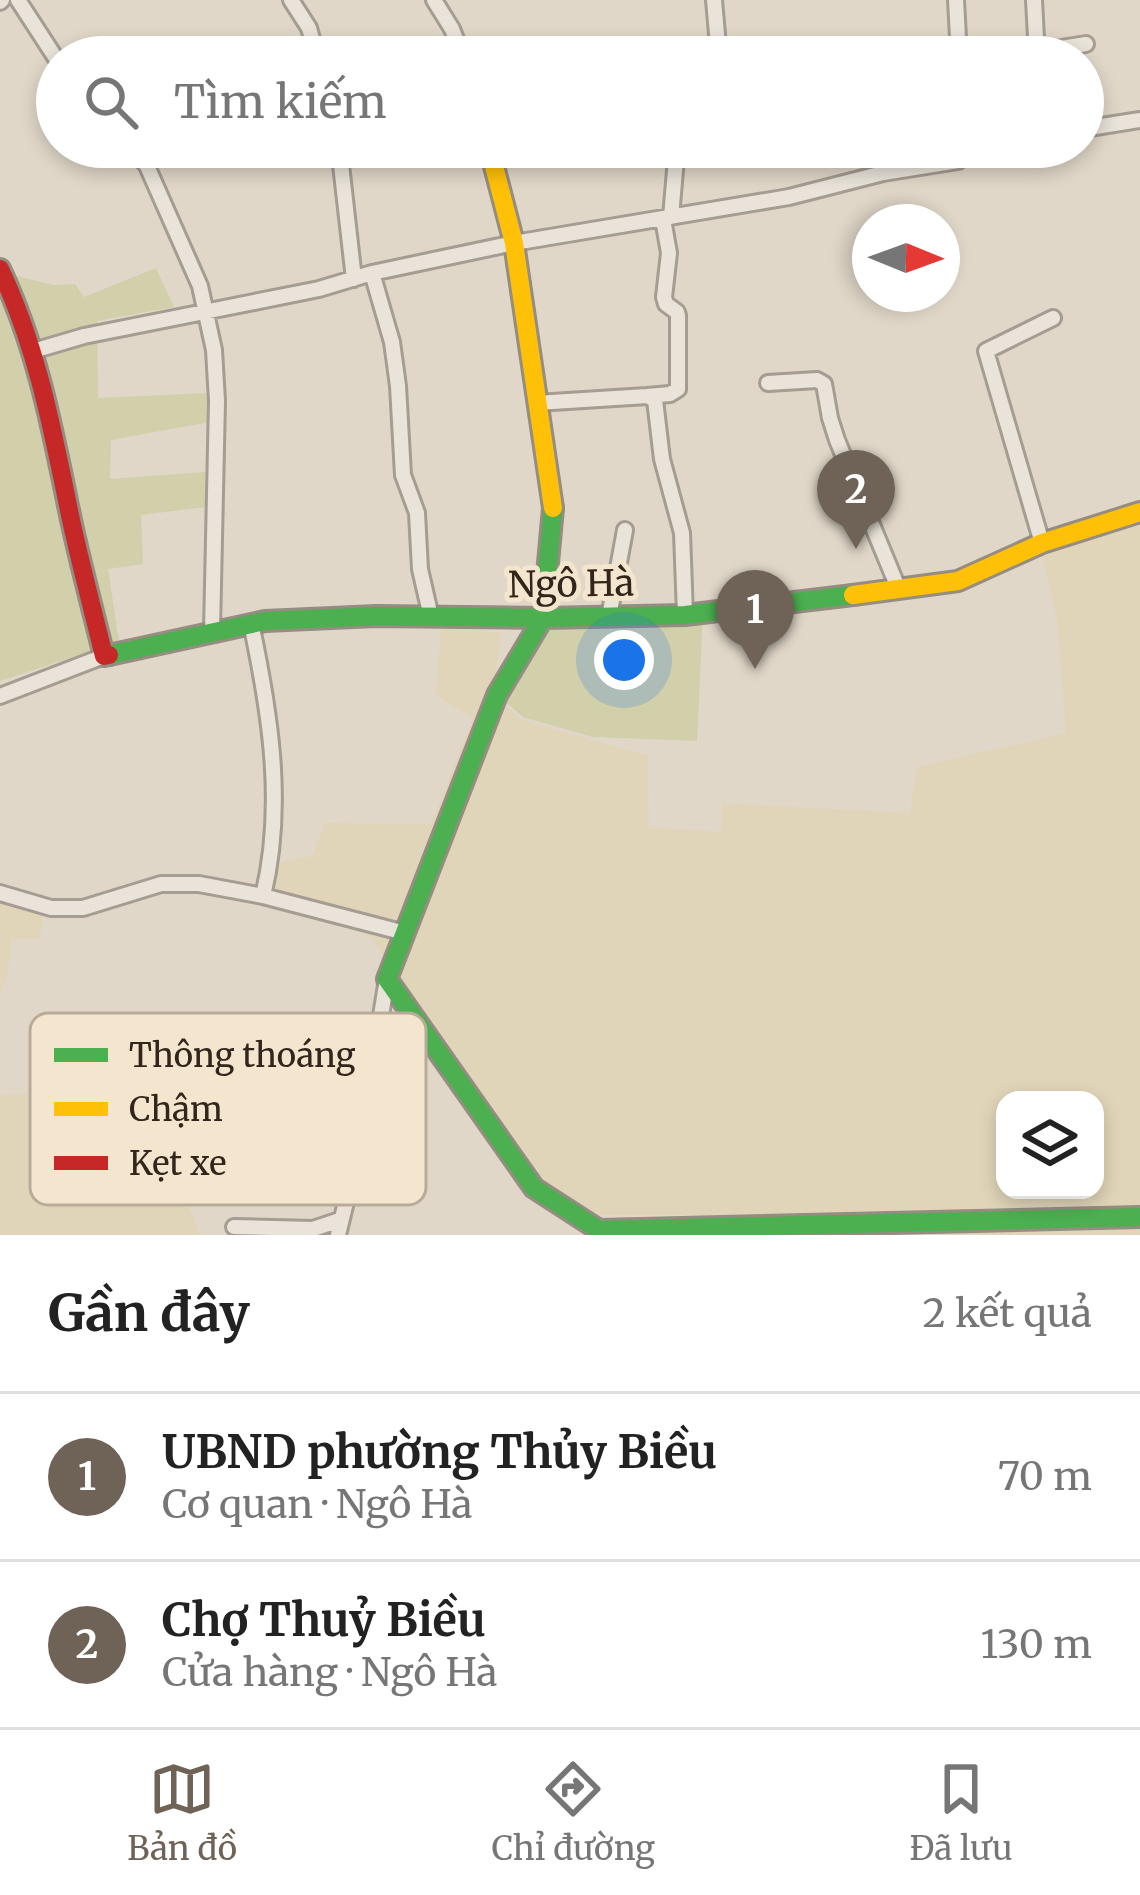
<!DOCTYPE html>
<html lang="vi">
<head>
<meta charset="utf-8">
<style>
	:root { --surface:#fff; --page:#f2f2f2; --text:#222; --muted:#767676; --line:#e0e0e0; --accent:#6f6358 }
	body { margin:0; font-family:Merriweather,serif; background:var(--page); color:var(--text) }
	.controls { position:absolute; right:36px; bottom:36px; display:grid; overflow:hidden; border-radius:24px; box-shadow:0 6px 18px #0003 }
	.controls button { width:108px; height:108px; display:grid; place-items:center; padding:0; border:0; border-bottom:3px solid var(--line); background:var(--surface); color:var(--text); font:60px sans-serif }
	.compass { position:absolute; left:852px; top:204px; width:108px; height:108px; border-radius:50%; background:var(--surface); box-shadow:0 6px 18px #0003; rotate:91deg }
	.you { position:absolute; left:624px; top:660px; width:42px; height:42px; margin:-30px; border:9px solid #fff; border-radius:50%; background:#1a73e8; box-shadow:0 0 0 18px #1a73e833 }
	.badge { display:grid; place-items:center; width:78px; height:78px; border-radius:50%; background:var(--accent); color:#fff; font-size:39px; font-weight:700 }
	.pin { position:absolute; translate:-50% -99px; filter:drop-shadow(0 3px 6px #0008) }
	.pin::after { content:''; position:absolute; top:63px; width:42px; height:36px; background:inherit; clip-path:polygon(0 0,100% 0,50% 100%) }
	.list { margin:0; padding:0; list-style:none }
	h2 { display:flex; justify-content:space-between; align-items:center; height:156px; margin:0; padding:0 48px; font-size:51px }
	h2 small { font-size:39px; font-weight:400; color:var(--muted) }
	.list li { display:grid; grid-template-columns:78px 1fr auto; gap:36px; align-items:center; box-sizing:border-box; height:168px; padding:0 48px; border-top:3px solid var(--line) }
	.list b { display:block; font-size:45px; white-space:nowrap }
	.list p { margin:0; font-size:39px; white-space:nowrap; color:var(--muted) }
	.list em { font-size:39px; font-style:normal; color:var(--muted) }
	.icon { flex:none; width:66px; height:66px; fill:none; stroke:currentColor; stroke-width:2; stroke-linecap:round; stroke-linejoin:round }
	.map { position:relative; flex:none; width:1140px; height:1235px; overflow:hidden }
	.search { position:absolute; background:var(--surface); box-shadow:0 6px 18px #0003; left:36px; right:36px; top:36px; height:132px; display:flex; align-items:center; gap:30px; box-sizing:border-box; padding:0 42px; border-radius:66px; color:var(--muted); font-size:45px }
	.sheet { height:492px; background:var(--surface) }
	nav { display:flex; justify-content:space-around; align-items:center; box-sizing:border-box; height:168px; border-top:3px solid var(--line); background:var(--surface); font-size:33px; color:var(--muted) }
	nav a { display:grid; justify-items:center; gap:6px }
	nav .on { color:var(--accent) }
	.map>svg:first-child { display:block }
	.farmland { fill:#e0d5b9; fill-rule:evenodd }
	.green { fill:#d2cfab }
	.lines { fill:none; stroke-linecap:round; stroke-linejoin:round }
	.street-casing { stroke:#a59c92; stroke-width:20 }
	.fast-casing { stroke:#958c82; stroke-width:24 }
	.slow-casing { stroke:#958c82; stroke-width:24 }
	.jam-casing { stroke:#958c82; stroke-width:24 }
	.street { stroke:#e9e3da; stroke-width:14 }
	.fast { stroke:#4caf50; stroke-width:18 }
	.slow { stroke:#ffc107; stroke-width:18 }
	.jam { stroke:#c62828; stroke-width:18 }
	.labels { text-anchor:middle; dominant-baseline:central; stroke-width:10; stroke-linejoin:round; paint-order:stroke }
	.street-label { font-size:36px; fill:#32251c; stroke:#f3e5ce }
	.key { fill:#f3e5ce; stroke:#b9ab99; stroke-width:3 }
	.key-label { font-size:33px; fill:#32251c }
</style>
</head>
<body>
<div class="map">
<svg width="1140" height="1235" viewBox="0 0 1140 1235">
	<rect width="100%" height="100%" fill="#e0d7c8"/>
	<path class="farmland" d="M1140,522V1235H938L937,1215H586L536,1178L411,1001L372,938L270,891L278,863L312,856L325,823L431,824L473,717L436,696L441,626L501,633L494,694L522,720L648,756L649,827L721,832L722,803L910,813L917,767L1066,733L1057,620L1042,555ZM1005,1100H1095V1190H1005Z
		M0,895L43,909L40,939H11L8,975L0,993Z
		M98,1091L105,1106H148L200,1235H0V1095Z"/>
	<path class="green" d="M156,268L174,307L97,321L98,398L208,393L210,422L111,440L110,479L205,472L206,507L141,515L143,564L108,569L119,642L0,681V272L54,285L75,284L84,297Z
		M703,613L697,741L593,737L523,717L497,695L543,618Z"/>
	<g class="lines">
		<g class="street-casing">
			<path id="street" d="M18,0L57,60
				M291,0L309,28L317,57
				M434,0L452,29L463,57
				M714,0L719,57
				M956,0L959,57
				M1034,0L1037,57
				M0,2L2,0
				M1036,52L1086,44
				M1083,129L1140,120
				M132,147L147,166L200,286L214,350L217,401L212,631
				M339,147L354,279
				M671,217L677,147
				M372,273L392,342L398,386L403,475L417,513L420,569L431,617
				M33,351L84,336L319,289L372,273L514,243L789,197L883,173L958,161L962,150L977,147
				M768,383L817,380L824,384L830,418L837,440L899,590
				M647,396L670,394L678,389V316L677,312L666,304L664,297L669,253L663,219
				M536,403L647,396L655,400L662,459L682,533L685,615
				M1042,543L986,351L1053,318
				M609,617L625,530
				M251,623C270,713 285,805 263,896
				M0,696L104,656
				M0,893L51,908H83L161,884H199L263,896L405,933
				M234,1227L313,1229L340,1220
				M338,1235L360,1144L387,979"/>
		</g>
		<g class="fast-casing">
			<path id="fast" d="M553,508L543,618L497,695L387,979L534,1188L599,1230L1140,1217
				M109,655L265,621L376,616L543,618L685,615L853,595"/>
		</g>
		<g class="slow-casing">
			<path id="slow" d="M489,147L514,243L553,508
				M853,595L958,581L1042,543L1140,512"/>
		</g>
		<g class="jam-casing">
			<path id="jam" d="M0,269C38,349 53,433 71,520C81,566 93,611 104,656L109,655"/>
		</g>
		<use href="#street" class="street"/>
		<use href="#fast" class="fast"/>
		<use href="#slow" class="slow"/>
		<use href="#jam" class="jam"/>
	</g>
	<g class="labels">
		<g class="street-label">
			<text transform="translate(571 584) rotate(-1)">Ngô Hà</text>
		</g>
	</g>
	<rect x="30" y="1013" width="396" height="192" rx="18" class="key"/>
	<rect x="54" y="1048" width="54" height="14" fill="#4caf50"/>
	<rect x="54" y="1102" width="54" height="14" fill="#ffc107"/>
	<rect x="54" y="1156" width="54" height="14" fill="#c62828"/>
	<g class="key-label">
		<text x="129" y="1067">Thông thoáng</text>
		<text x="129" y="1121">Chậm</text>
		<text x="129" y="1175">Kẹt xe</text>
	</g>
</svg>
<div class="controls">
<button><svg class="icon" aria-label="layers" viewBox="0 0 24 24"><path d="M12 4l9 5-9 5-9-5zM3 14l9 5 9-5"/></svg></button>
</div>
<svg class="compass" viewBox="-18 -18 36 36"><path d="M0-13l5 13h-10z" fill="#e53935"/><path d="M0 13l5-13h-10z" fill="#767676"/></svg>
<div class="you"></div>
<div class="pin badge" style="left:755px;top:669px">1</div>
<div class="pin badge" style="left:856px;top:549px">2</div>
<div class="search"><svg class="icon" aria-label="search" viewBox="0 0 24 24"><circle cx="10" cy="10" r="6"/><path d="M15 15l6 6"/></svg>Tìm kiếm</div>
</div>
<section class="sheet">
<h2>Gần đây<small>2 kết quả</small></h2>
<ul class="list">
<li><span class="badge">1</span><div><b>UBND phường Thủy Biều</b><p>Cơ quan · Ngô Hà</p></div><em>70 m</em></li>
<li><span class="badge">2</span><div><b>Chợ Thuỷ Biều</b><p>Cửa hàng · Ngô Hà</p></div><em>130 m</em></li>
</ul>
</section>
<nav>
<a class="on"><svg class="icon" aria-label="map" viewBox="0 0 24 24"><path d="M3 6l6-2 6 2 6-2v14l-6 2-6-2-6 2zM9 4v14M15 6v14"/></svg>Bản đồ</a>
<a><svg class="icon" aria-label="directions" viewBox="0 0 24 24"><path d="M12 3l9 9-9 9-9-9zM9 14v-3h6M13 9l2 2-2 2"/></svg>Chỉ đường</a>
<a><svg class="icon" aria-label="saved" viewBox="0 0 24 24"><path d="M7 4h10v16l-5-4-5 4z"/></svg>Đã lưu</a>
</nav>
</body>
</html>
